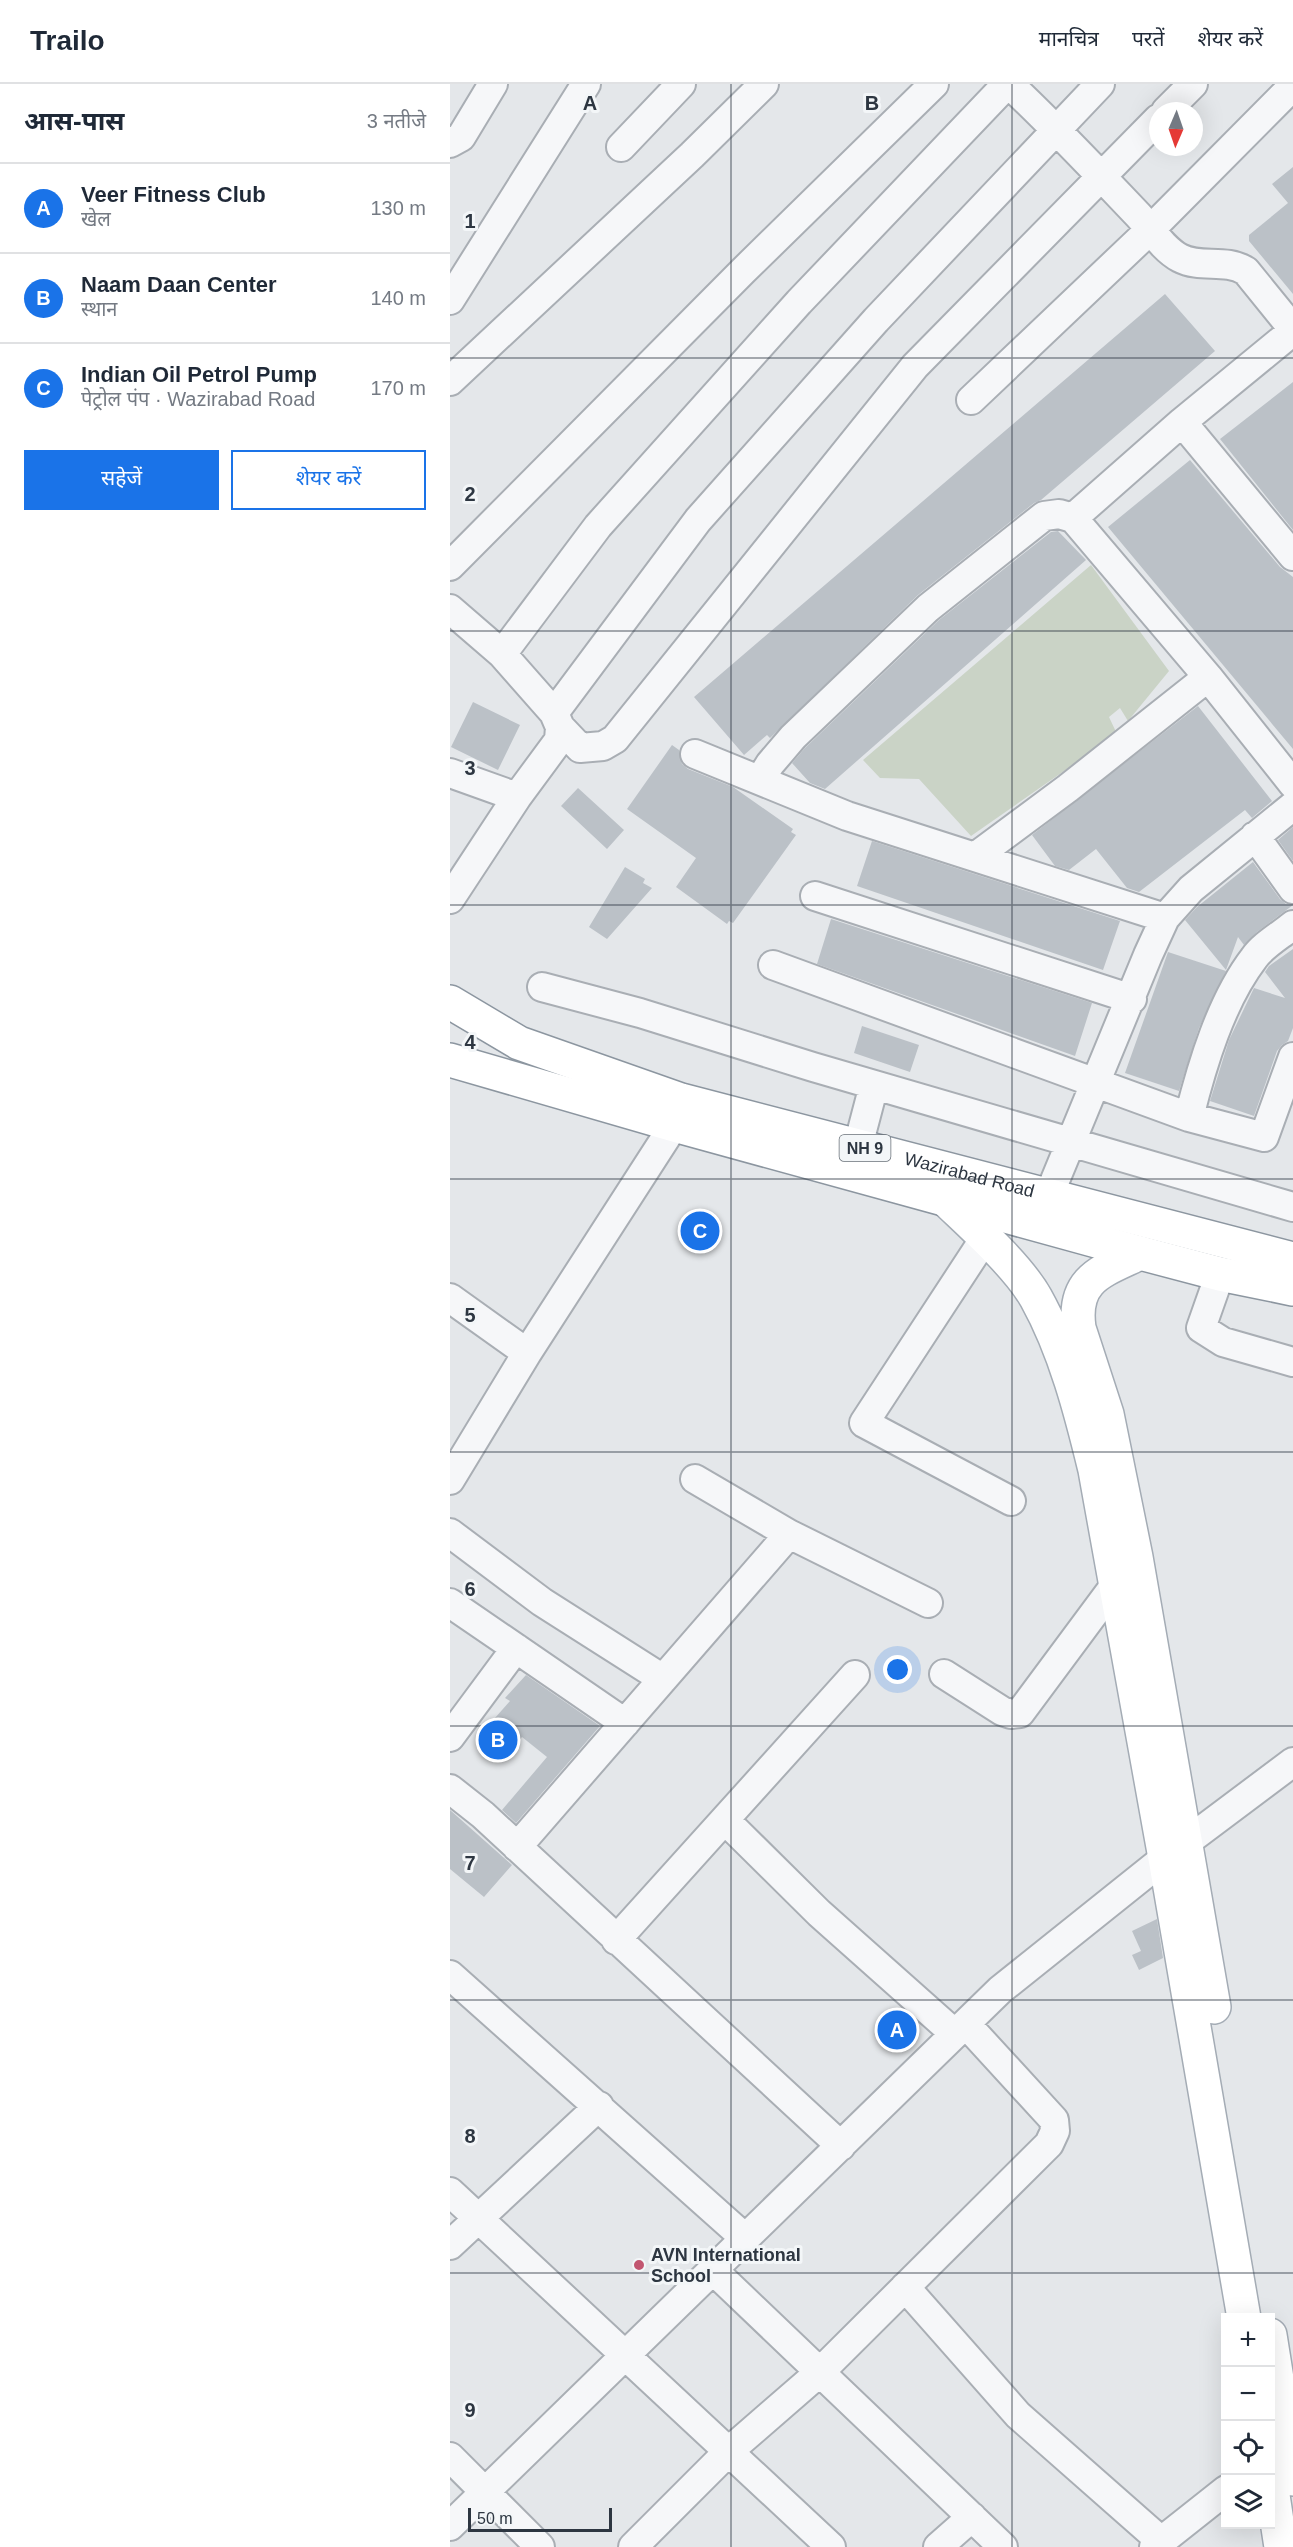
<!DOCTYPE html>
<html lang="hi">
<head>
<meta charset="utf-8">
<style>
	:root { --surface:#fff; --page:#f2f2f3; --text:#1f2937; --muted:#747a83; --line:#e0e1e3; --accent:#1a73e8 }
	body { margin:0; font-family:Arial,"Noto Sans Devanagari",sans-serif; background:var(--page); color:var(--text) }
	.controls { position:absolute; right:18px; bottom:18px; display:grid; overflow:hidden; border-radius:0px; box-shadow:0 6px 24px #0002 }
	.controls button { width:54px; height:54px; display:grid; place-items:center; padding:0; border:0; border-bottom:2px solid var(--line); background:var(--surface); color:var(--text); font:30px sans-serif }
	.compass { position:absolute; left:699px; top:18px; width:54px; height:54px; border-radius:50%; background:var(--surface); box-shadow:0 6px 24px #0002; rotate:182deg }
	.scale { position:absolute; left:18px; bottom:15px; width:144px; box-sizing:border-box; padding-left:6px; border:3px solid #2d3641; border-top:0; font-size:16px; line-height:21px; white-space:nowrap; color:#2d3641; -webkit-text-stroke:4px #f3f6f8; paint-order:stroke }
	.you { position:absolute; left:448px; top:1586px; width:21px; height:21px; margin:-15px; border:4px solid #fff; border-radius:50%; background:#1a73e8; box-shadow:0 0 0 9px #1a73e833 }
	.badge { display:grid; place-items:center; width:39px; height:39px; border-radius:50%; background:var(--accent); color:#fff; font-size:20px; font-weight:700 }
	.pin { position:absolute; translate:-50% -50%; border:3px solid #fff; box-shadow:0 2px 6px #0006 }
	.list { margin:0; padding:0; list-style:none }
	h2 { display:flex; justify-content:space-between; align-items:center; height:78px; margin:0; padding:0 24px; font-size:26px }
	h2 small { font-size:20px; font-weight:400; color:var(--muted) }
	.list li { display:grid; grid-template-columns:39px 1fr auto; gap:18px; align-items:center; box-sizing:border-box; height:90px; padding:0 24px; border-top:2px solid var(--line) }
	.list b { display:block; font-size:22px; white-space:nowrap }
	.list p { margin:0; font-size:20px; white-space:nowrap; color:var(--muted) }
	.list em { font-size:20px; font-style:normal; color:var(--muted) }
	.actions { display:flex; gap:12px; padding:18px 24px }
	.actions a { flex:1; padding:14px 0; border:2px solid var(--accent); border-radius:0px; text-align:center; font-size:21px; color:var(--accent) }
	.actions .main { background:var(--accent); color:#fff }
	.icon { flex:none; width:33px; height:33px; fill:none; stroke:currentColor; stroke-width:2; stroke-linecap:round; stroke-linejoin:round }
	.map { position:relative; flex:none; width:843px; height:2463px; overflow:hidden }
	header { display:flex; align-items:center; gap:36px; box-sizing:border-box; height:84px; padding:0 30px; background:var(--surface); border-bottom:2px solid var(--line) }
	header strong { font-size:28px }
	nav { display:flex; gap:33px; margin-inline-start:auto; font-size:21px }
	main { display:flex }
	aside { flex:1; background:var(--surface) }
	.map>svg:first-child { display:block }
	.green { fill:#cad3c6 }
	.building { fill:#bbc1c7 }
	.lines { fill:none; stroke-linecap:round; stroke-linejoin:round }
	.minor-casing { stroke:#a9aeb4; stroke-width:32 }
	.major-casing { stroke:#a4acb5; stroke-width:36 }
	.highway-casing { stroke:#8c96a0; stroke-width:36 }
	.minor { stroke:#f6f7f9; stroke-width:28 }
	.major { stroke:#fff; stroke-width:33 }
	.highway { stroke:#fff; stroke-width:33 }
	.grid { fill:none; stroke:#2d3641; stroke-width:1.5; stroke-opacity:0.55 }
	.poi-dot { fill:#c25670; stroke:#f3f6f8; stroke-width:2 }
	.labels { text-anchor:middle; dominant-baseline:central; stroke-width:6; stroke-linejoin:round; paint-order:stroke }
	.shield { fill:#f3f6f8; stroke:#687078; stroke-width:1.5 }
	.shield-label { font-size:16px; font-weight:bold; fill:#2d3641 }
	.street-label { font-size:18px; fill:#2d3641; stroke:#f3f6f8 }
	.poi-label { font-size:18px; font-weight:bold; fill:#2d3641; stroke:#f3f6f8; text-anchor:start }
	.grid-label { font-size:20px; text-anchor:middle; font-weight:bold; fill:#2d3641; stroke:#f3f6f8; stroke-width:6; stroke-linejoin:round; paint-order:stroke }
</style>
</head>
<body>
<header>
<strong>Trailo</strong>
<nav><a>मानचित्र</a><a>परतें</a><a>शेयर करें</a></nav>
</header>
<main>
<aside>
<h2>आस-पास<small>3 नतीजे</small></h2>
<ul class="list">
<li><span class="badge">A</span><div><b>Veer Fitness Club</b><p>खेल</p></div><em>130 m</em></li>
<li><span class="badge">B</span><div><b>Naam Daan Center</b><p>स्थान</p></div><em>140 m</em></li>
<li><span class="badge">C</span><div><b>Indian Oil Petrol Pump</b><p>पेट्रोल पंप · Wazirabad Road</p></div><em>170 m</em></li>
</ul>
<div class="actions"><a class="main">सहेजें</a><a>शेयर करें</a></div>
</aside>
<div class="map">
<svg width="843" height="2463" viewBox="0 0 843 2463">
	<rect width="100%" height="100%" fill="#e4e7ea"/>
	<path class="green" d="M641,481L719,587L678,637L670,624L659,633L667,650L521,752L469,695L430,694L413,676Z"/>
	<path class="building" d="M843,83V210L799,157V151L838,119L822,100Z
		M715,210L765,267L591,416L584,419L468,511L320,654L317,651L294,671L244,613Z
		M843,298V446L770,355Z
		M740,376L830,483L843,493V665L658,443Z
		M608,447L636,476L375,705L360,699L342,679L355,664L489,536L601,448Z
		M23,618L70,641L48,686L1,663Z
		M748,622L822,717L802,734L795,726L689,808L677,804L646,765L619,786L605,782L582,751Z
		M222,661L229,666L232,680L238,685L283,703L343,745L341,748L346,751L283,839L279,837L277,840L226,803L246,774L177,725Z
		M128,704L174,746L157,765L111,722Z
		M843,743V777L828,756Z
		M422,757L670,837L653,886L407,802Z
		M803,778L830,815L836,820L843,821L807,848L794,861L788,853L776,886L735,836L747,823Z
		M175,783L195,795L193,799L202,804L157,855L139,843Z
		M381,835L642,919L625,972L367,880Z
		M843,865V944L838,957L832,961L827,967L804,1032L760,1017L779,956L804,904L835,914L815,888L819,882Z
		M718,868L776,887L749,944L729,1007L675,989Z
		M412,942L469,961L460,988L404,969Z
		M76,1591L150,1642L66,1739L52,1726L97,1673L72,1653L54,1673L29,1652L60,1617L55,1614Z
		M0,1726L62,1781L34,1813L0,1785Z
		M707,1835L713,1874L689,1886L682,1871L691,1867L682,1847Z"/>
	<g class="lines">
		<g class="minor-casing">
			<path id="minor" d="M559,0C604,42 646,87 688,131C701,145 713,165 730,174C751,185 775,174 796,187L843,245
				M716,27L743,0
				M0,59L11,53L43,0
				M171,63L231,0
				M0,216L136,0
				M0,297L242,71L314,0
				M521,316L701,145L843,2
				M732,338L843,472
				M623,434L732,338L843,247
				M0,482L293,187L484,0
				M0,525L52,570L104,629L110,643L109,656L67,713L0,815
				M52,570L148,442L349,218L557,0
				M104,629L248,436L426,236L650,0
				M110,643L130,664L153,662L165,655L465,282L708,35
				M245,670L397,732L715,834
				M0,689L67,713
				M310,696L320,680L343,653L478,524L594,432L609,430L623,434L758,593L843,700
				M805,752L843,805
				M525,773L618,704L758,593
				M365,812L682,915
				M323,881L739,1033L814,1053L843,973
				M92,903L190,929L363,983L843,1123
				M739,1033C752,981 771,917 804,874C813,861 831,851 843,841
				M408,1062L424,1001
				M599,1111L698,871L715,834L741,805L843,722
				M535,1154L414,1339L561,1417
				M770,1190L751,1244L773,1258L843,1278
				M0,1214L77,1269
				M245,1395L339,1450L478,1519
				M0,1396L77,1269L224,1041
				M0,1449L92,1518L213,1595
				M0,1519L175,1639
				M494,1590L552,1627L561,1630L570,1629L665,1501
				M0,1653L66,1564
				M0,1705L33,1731L391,2062
				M275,1736L369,1829L505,1950
				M67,1763L339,1450
				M166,1856L405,1591
				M0,1891L296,2155
				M0,2108L381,2463
				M0,2161L149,2022
				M264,2187L553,2463
				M455,2203L568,2331L711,2457
				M0,2373L90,2463
				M0,2442L550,1906L715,1774L843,1678
				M183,2463L279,2367L370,2288L599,2060L605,2047L604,2036L516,1940
				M488,2463L522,2433
				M704,2463L776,2406"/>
		</g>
		<g class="major-casing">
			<path id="major" d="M496,1116C523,1142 568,1182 586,1214C615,1266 631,1328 645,1386L715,1774L794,2234
				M690,1169C653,1187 622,1194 629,1244L657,1330L686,1473L764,1923
				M820,2251L843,2395
				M820,2392L831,2463"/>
		</g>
		<g class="highway-casing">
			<g id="highway">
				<path id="s1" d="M0,918L69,959L231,1016L843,1175"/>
				<path d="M0,976L224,1041L690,1169L770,1190L843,1205"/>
			</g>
		</g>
		<use href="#minor" class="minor"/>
		<use href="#major" class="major"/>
		<use href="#highway" class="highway"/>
	</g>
	<path class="grid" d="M281,0V2463M562,0V2463M0,274H843M0,547H843M0,821H843M0,1095H843M0,1368H843M0,1642H843M0,1916H843M0,2189H843"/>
	<circle class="poi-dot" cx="189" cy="2181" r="6"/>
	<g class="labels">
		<rect class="shield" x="389.5" y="1051" width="51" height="26" rx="4.5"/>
		<g class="shield-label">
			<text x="415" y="1064">NH 9</text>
		</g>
		<g class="street-label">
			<text stroke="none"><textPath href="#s1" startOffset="550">Wazirabad Road</textPath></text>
		</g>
		<g class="poi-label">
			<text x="201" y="2171">AVN International<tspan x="201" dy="21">School</tspan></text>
		</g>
	</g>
	<g class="grid-label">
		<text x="140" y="26">A</text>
		<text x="422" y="26">B</text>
		<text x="20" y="144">1</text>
		<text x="20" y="417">2</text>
		<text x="20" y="691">3</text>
		<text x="20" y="965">4</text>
		<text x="20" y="1238">5</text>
		<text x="20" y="1512">6</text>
		<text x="20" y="1786">7</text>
		<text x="20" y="2059">8</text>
		<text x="20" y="2333">9</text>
	</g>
</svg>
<div class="controls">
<button>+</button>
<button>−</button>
<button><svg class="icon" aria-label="locate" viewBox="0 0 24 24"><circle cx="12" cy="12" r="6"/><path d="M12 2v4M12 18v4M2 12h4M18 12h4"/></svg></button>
<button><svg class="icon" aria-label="layers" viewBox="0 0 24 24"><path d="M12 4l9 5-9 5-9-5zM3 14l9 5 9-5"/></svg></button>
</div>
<svg class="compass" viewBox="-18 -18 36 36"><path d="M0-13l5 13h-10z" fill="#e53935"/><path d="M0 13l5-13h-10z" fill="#747a83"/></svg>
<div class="scale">50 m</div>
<div class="you"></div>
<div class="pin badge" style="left:447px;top:1946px">A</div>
<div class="pin badge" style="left:48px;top:1656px">B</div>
<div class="pin badge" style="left:250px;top:1147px">C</div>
</div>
</main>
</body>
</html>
